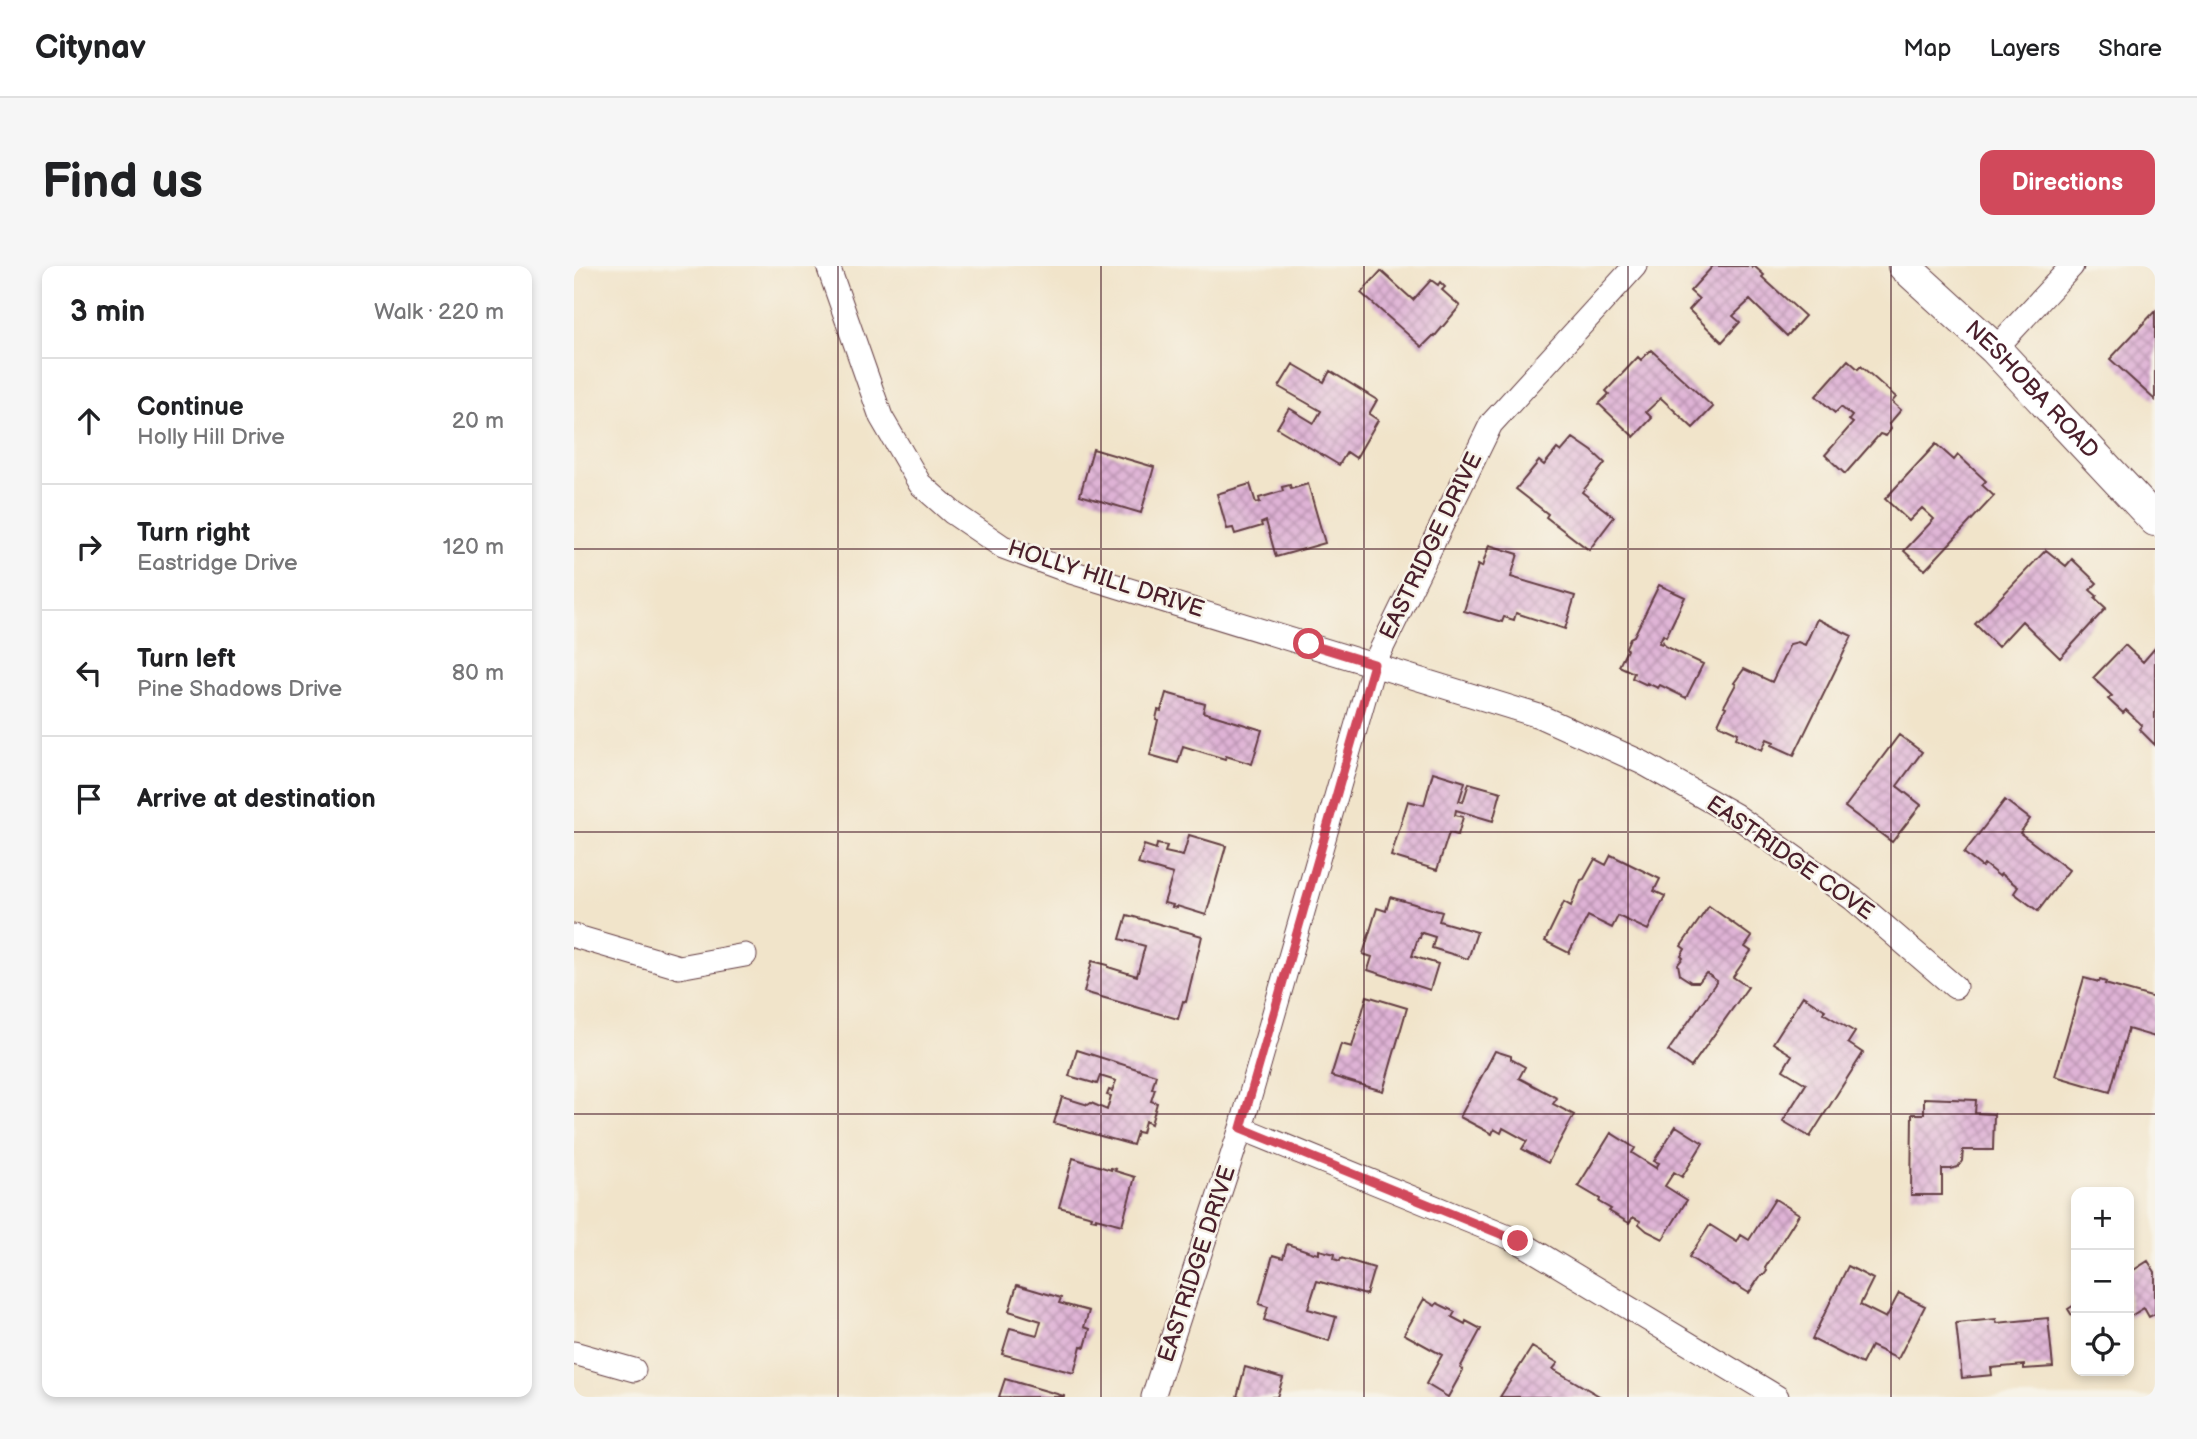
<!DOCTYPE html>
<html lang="en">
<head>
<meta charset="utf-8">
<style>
	:root { --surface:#fff; --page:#f6f6f6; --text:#202124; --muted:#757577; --line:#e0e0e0; --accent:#d1495b }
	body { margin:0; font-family:"Balsamiq Sans",sans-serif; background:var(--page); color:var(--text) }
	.controls { position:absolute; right:21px; bottom:21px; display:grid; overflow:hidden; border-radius:14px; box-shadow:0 4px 10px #0003 }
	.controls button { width:63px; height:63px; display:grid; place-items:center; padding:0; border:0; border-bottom:2px solid var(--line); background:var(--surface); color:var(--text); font:35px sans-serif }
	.stop { position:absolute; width:21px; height:21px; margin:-16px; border:5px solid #d1495b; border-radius:50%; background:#fff }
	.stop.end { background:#d1495b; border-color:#fff; box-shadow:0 2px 7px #0008 }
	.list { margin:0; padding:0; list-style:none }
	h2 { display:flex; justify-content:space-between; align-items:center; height:91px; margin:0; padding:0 28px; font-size:30px }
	h2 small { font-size:23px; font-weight:400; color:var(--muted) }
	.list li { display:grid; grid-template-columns:46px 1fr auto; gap:21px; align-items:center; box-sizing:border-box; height:126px; padding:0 28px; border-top:2px solid var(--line) }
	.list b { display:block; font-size:26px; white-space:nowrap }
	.list p { margin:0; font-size:23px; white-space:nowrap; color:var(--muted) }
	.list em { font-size:23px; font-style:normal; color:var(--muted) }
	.icon { flex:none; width:38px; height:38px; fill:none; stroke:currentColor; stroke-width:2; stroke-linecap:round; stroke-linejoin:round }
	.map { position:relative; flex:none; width:1581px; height:1131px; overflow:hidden; border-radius:14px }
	header { display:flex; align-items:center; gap:42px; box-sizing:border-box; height:98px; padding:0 35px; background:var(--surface); border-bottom:2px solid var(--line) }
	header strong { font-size:33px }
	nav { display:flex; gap:38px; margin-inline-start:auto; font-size:24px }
	.intro { display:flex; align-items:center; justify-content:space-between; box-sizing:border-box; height:168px; padding:0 42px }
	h1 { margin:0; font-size:49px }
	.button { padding:18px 32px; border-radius:14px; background:var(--accent); color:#fff; font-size:24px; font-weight:700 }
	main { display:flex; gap:42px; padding:0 42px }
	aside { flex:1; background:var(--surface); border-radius:14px; box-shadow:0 4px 10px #0003 }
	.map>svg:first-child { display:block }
	.building { fill:url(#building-cross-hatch) }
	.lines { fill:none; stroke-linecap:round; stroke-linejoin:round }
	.street-casing { stroke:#633d43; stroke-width:25 }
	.secondary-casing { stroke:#633d43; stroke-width:34 }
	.street { stroke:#fff; stroke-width:23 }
	.secondary { stroke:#fff; stroke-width:32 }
	.route { stroke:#d1495b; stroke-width:9 }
	.grid { fill:none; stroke:#4a1f2b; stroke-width:2; stroke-opacity:0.55 }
	.labels { text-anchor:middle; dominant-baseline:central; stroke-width:5; stroke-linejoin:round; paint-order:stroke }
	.street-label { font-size:23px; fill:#4a1f2b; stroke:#f7f3e8 }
</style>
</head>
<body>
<header>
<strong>Citynav</strong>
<nav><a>Map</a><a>Layers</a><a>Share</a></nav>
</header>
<div class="intro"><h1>Find us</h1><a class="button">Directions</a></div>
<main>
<aside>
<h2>3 min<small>Walk · 220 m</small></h2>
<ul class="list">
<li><svg class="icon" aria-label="ahead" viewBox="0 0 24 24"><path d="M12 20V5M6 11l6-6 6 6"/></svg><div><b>Continue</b><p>Holly Hill Drive</p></div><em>20 m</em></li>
<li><svg class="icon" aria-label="right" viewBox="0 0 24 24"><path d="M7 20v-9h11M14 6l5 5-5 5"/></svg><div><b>Turn right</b><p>Eastridge Drive</p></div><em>120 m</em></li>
<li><svg class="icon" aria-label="left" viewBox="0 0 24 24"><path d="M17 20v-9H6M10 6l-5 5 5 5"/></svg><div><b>Turn left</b><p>Pine Shadows Drive</p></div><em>80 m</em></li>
<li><svg class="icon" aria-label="arrive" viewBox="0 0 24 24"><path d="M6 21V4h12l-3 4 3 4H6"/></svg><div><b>Arrive at destination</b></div></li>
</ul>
</aside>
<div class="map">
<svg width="1581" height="1131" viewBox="0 0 1581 1131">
	<defs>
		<pattern id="building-cross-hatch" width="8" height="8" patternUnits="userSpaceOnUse" patternTransform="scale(1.75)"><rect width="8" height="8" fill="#dfb3d6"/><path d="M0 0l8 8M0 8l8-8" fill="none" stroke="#b791ae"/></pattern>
	</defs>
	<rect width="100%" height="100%" fill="#f7f3e8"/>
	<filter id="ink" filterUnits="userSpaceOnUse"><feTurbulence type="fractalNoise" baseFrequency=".0143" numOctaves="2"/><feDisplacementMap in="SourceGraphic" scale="14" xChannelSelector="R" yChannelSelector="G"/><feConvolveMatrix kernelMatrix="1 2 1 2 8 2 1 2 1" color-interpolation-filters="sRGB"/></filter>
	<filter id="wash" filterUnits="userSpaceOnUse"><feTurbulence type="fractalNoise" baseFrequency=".00686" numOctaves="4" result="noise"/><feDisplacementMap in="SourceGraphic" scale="28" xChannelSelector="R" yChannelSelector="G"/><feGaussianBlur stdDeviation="1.57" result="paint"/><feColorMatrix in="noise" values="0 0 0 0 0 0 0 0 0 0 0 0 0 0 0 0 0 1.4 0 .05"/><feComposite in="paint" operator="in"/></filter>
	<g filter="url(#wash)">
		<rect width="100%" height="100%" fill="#f1e4ca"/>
		<g id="blocks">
			<path class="building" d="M1139,0H1177L1178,2L1180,0L1190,9L1188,11L1231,50L1213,70L1176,34L1159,50L1166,56L1148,76L1115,44L1125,33L1116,25Z
				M807,5L839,34L857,14L864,19L866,16L871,21L868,24L886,40L861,70L860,69L848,81L787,27Z
				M1581,45V134L1536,93Z
				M1077,84L1139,141L1119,162L1087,132L1072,146L1078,152L1060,171L1025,138L1035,128L1032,125L1064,91L1067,94Z
				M1274,94L1284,103L1287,100L1322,131L1318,136L1327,144L1315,158L1317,163L1312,170L1306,168L1271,208L1251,189L1279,157L1275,154L1278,150L1267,141L1261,147L1242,130Z
				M719,98L750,116L756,105L803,134L795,148L804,154L782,192L773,186L765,199L703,162L715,142L740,157L747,145L705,121Z
				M999,172L1018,185L1031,197L1008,226L1040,251L1015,284L972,251L974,248L942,223L965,195L970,199L983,183L987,186Z
				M1362,178L1380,194L1384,189L1412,215L1408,219L1420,230L1351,304L1330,285L1360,253L1348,242L1335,255L1311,233Z
				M519,183L580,201L567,247L506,229Z
				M676,218L682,237L686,236L685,232L709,225L708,221L716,219L717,223L734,218L751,277L702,291L692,255L687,257L688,260L661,268L659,262L653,263L643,228Z
				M915,279L944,288L937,311L1001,330L991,363L942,347L940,354L930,351L928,356L890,345L904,299L908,301Z
				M1472,284L1492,300L1498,293L1523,317L1516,324L1523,330L1521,332L1532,342L1486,392L1448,355L1424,381L1401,358Z
				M1085,319L1111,331L1092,371L1089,369L1085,377L1088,378L1089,376L1091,380L1129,398L1112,432L1086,419L1084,422L1073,417V419L1058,412L1060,407L1045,400L1053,384L1052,381L1056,372L1060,370Z
				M1243,353L1278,370L1220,489L1198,479L1200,476L1193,473L1188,484L1162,472L1164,467L1144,458L1152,441L1150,440L1162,418L1160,417L1170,403L1198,416L1216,378L1224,376L1231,379Z
				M1551,379L1569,396L1581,382V479L1565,463L1568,459L1552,444L1549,447L1534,433L1538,430L1519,412Z
				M592,427L631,438L629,446L688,464L678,498L652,490L651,493L609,480L604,497L576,489L584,454L582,453L584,444L587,445Z
				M1325,469L1348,486L1323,520L1347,539L1318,576L1271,541Z
				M859,506L891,516L885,535L889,536L895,517L927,526L919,555L882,544L881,549L889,551L884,569L875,567L863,604L817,590L834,535L850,539Z
				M1431,534L1456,553L1446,567L1495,604L1464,645L1440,627L1444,621L1427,608L1425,610L1410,598L1408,601L1390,587Z
				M615,569L652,580L632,649L603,640V642L598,641L599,639L590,637L599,608L564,598L570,579L582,583L583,578L593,580L591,586L609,590Z
				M1037,589L1086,613L1080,625L1091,630L1074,664L1044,650L1038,662L1014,650L995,687L971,675L990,636L997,640L1007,614L1010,613L1021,593L1032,599Z
				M816,631L868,646L865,655L903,666L894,693L858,682L861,671L845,666L847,668L846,672H844L838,690L864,698L856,724L794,704L798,691L789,688L803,642L812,645Z
				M1135,640L1178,671L1171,681L1177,685L1159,711L1174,721L1117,801L1094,785L1143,715L1132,707L1125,716H1117L1106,709L1104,698L1109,692L1107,690L1111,683L1107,680Z
				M553,649L628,670L612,736L609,735L604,753L510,726L518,695L534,699V701L563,710L571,680L546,673Z
				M1510,712L1525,716L1526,714L1532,716L1531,718L1581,732V771L1554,763L1536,826L1481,810Z
				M793,730L833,742L809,825L757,810L767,778L778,781Z
				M1229,730L1251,744L1249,747L1281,766L1274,777L1289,787L1236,871L1209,855L1232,818L1209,804L1218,789L1199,777Z
				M503,784L582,809L578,823H581L577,835L583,837L577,858L571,855L568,867L563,866L559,879L480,857L488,831L514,839L517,837L533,844L537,830L533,829L535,824L538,825L542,815L526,810L523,818L495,810Z
				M921,785L937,790V793L951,801L945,812L983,832L979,838L1000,849L974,897L948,883L953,875L929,862L927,867L920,863L918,868L886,851Z
				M1350,832L1402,834L1401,847L1420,848L1419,884H1389L1388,895L1384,901L1377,903H1368V929H1337L1338,848H1350Z
				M1102,860L1129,877L1108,911L1100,906L1091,920L1113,934L1089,973L1073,965L1065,958L1066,955L1059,951L1055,957L1035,945L1037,943L1025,936L1026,933L1004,920L1037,867L1061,882L1058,887L1082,902L1085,897L1080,895Z
				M499,892L537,904V902L542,903L541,905L561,911L548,959L522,952V954L517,953L518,950L485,941Z
				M1201,933L1225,948L1191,1002L1193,1005L1190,1009H1187L1175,1027L1160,1018L1159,1019L1115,991L1136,959L1163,976L1167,969L1175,974Z
				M713,978L740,987L745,988V984L761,988L760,993L766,995L767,992L800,1002L792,1029L743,1015L734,1043L762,1051L755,1075L690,1054L694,1041L685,1038L699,989L709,992Z
				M1574,995L1581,1006V1048L1575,1051L1570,1042L1555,1051V1007Z
				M1274,1000L1299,1013L1286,1039L1312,1052L1325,1027L1351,1040L1324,1093L1297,1080L1288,1098L1238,1073Z
				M443,1019L487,1032L485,1037L515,1045L510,1061L516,1063L511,1081L507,1080L500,1107L428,1088L436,1062L463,1069L467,1055L435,1045Z
				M850,1033L861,1040L863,1037L881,1046L878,1051L891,1058L892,1055L907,1063L886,1102L889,1104L874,1131L852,1118L868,1089L830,1068Z
				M1502,1038V1056L1494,1043Z
				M1474,1052L1479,1101L1450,1103V1099L1417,1102L1418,1109L1388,1112L1382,1057L1422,1053L1423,1057Z
				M958,1081L984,1097L979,1103L1027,1131H926Z
				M671,1101L709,1112L703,1131H663Z
				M431,1113L490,1130V1131H425Z"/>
		</g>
	</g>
	<g filter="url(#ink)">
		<use href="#blocks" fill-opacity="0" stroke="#633d43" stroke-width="2"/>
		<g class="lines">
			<g class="street-casing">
				<path id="street" d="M254,0L307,151L346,218L379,247L429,281L497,306L965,450L1069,497L1161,549L1279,633L1381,721
					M1421,83L1498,0
					M0,670L105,701L171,689
					M667,862L944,975L1203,1131
					M0,1087L60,1104
					M579,1131L667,862L800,398L917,158L1061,0"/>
			</g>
			<g class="secondary-casing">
				<g id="secondary">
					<path id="s1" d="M1330,0L1421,83L1581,254"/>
				</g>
			</g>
			<use href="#street" class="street"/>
			<use href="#secondary" class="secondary"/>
		</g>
	</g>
	<g class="lines" filter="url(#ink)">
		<path class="route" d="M735,378L800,398L667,862L944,975"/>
	</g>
	<path class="grid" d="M264,0V1131M527,0V1131M790,0V1131M1054,0V1131M1317,0V1131M0,283H1581M0,566H1581M0,848H1581"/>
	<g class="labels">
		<g class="street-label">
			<text stroke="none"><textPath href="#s1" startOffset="178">NESHOBA ROAD</textPath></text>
			<text transform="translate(857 280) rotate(-64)">EASTRIDGE DRIVE</text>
			<text transform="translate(532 313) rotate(18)">HOLLY HILL DRIVE</text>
			<text transform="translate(1216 592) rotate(35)">EASTRIDGE COVE</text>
			<text transform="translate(623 998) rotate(-72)">EASTRIDGE DRIVE</text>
		</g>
	</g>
</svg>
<div class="controls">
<button>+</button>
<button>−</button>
<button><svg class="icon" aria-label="locate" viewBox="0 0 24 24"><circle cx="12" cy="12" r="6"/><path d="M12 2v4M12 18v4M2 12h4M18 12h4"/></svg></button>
</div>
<div class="stop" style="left:735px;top:378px"></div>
<div class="stop end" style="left:944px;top:975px"></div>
</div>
</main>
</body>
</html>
